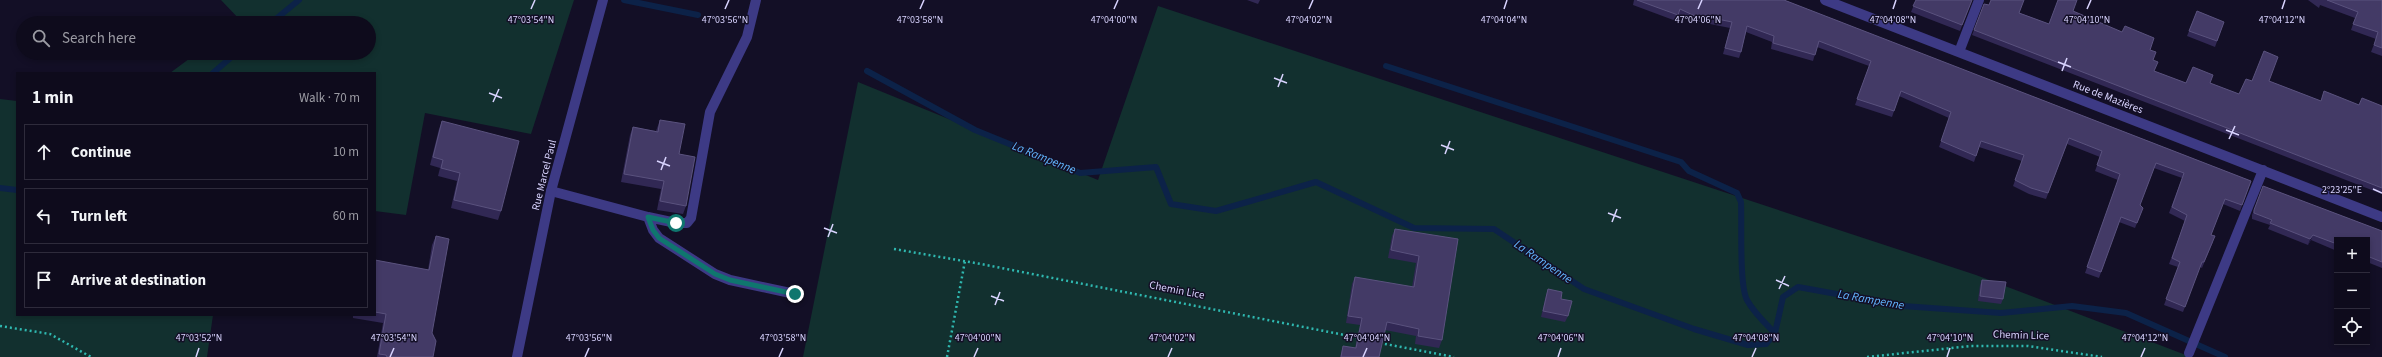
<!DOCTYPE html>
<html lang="en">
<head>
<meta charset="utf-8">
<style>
	:root { --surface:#0e0b1c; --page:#1c1929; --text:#f1f3f6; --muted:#9b9ba3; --line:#2e2b3b }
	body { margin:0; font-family:"Source Sans 3",sans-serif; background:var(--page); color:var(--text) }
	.controls { position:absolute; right:12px; bottom:12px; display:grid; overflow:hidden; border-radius:0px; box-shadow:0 2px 6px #0003 }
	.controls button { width:36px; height:36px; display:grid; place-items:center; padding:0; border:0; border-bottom:1px solid var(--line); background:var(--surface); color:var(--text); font:20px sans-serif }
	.stop { position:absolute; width:12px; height:12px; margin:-9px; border:3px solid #0f766e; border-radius:50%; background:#fff }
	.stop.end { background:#0f766e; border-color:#fff; box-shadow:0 1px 4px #0008 }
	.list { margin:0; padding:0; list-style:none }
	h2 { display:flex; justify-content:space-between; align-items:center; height:52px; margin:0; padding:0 16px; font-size:17px }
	h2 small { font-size:13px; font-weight:400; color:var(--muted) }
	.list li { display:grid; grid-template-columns:26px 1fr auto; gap:12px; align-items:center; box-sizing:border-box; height:56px; margin:0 8px 8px; padding:0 8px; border:1px solid var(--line); border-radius:0px }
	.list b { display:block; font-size:15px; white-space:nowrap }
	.list em { font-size:13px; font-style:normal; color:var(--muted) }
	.icon { flex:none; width:22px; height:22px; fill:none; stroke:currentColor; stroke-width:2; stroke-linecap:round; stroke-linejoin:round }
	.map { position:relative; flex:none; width:2382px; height:357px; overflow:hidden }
	.search { position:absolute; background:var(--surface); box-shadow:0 2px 6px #0003; left:16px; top:16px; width:360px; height:44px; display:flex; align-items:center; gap:10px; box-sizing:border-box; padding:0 14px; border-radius:22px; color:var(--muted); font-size:15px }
	.panel { position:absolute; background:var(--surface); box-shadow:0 2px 6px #0003; left:16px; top:72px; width:360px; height:244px; border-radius:0px }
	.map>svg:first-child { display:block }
	.green { fill:#12302f }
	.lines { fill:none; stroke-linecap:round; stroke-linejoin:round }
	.stream { stroke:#0c2248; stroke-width:6 }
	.path { stroke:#2fb8b0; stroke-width:2.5; stroke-dasharray:2 3; stroke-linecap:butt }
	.service { stroke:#3d3a85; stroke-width:10 }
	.minor { stroke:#3d3a85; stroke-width:10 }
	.wall { fill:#312854 }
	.shaded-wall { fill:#1d163a }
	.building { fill:#433a66; stroke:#5a527e }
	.route { stroke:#0f766e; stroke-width:5 }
	.ticks { fill:none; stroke:#d9d4ff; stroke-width:1.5 }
	.labels { text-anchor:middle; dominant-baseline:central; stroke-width:3; stroke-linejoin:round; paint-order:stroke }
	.street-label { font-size:11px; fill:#d9d4ff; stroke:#130f26 }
	.water-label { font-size:12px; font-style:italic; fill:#62b6ff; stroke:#130f26 }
	.ticks-label { font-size:10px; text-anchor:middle; fill:#d9d4ff; stroke:#130f26; stroke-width:3; stroke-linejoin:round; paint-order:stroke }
</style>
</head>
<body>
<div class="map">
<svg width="2382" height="357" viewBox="0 0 2382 357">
	<rect width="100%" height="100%" fill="#130f26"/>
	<path class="green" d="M221,0H574L531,134L425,113L406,215L375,211V73H170L197,53H369V23H238L241,21Z
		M1158,6L1976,275L2191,357H803L858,82L1098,180Z
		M0,99L17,101V315H213L207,357H0Z"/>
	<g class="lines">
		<path class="stream" d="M624,0L698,15
			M271,23L299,0
			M1386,66L1681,162L1689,171L1737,193L1741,202C1742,222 1739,285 1747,300C1754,313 1765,323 1775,333
			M867,71L975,130L1080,173L1156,167L1171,204L1216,211L1316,182L1414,228L1494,229L1584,289L1694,329L1748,345L1766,344L1775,333L1783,297L1798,287L1903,306L2001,313L2072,306L2126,313L2225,357
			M213,73L236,53
			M0,188L17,190"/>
		<path class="path" d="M894,249L981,264L1360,338
			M0,326L50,334L91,357
			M1380,343L1454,357
			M947,357L965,261
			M1867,357L1971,346H2028L2102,357"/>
		<path class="service" d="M551,191L648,217L676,223H687L691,218L710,112L747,37L756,0
			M648,217L653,230L659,238L715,274L730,280L795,294"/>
		<path class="minor" d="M1825,0L2382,217
			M1959,52L1979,0
			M2189,353L2263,170
			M517,357L551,191L603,0"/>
	</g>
	<path class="wall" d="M1247,0H1260L1258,4Z
		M1634,0H1784L2251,181L2240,211L2223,204L2211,235L2213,242L2202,268L2200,267L2183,312L2164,305L2178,267L2169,264L2185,221L2169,213L2182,178L2154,168L2140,205L2143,208L2135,228L2119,222L2099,278L2085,273L2118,180L2095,171L2100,157L2067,144L2046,199L2029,194L2013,186L2022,161L1979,147L1974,162L1939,147L1949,118L1899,96L1892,117L1855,105L1869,66L1817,47L1813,61L1771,49L1772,42L1746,32L1741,52L1739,58L1723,54L1730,28L1695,21V23L1678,15L1676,21L1633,5Z
		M1916,0H1972L1960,31L1911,12Z
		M2308,0H2382V56L2371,52L2376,39L2351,30L2355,18L2320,5L2319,8Z
		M1984,4L2020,13L2049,24L2073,11L2150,50L2153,60L2154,71L2186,83H2210L2239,94L2252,81H2269L2321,101L2359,105L2382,106V194L1972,35Z
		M2197,11L2224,22L2215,47L2187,36Z
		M660,120L679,154L686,206L683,214L657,210L661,189L621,182L630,135L633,127L656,131Z
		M442,121L501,211L498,220L451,208L457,181L438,176L440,168L430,165L439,129Z
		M2263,186L2382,231V268L2367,262V240H2337V251L2311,240L2308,245L2268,229L2270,225L2252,219V215Z
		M1395,229L1458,239L1442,340L1439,348L1415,344L1416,336L1385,330L1379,357H1340L1343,346L1355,348L1360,325L1346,323L1352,284L1355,277L1412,287L1416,263L1388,258L1392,236Z
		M436,236L432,333L433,357H377L383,323L353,318V315H375V260L428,270L432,245Z
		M1982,280L2003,299L2001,304L1978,301L1980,285Z
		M1548,289L1561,299L1568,316L1565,322L1541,317L1546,295Z"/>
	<path class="shaded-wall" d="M2313,235L2311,240L2308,245L2310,239Z"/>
	<path class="building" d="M1637,0H1784L2251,181L2242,205L2225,199L2211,235L2215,236L2204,262H2202L2185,307L2166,299L2180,262L2172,258L2187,215L2172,207L2184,173L2156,163L2140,205L2143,208L2137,223L2121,217L2101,272L2087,267L2120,174L2097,165L2102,151L2069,138L2048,193L2031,188L2015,180L2024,155L1981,141L1976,156L1941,141L1951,112L1901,91L1894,111L1857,99L1871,61L1819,41L1815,55L1773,43L1774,36L1747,26L1741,52L1725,48L1732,22L1697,15V17L1680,9L1678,15Z
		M1916,0H1972L1962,25L1913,6Z
		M1991,0H2024L2019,13L2049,24L2058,0H2077L2073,11L2122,32L2125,26L2154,38L2150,50L2156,52L2153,60L2158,62L2154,71L2186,83L2193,67L2213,75L2210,83L2239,94L2246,79L2252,81L2264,51L2278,57L2269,81L2321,101L2324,91L2359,105L2362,98L2382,106V188L1974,30L1984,4L1989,5Z
		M2327,0H2382V48L2374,45L2378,32L2353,24L2358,12Z
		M2197,11L2224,22L2217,41L2189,31Z
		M660,120L685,124L679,154L695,157L686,206L660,201L664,181L624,174L633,127L658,132Z
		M442,121L519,141L501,211L454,200L460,173L441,168L443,160L433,157Z
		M2263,186L2382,231V262L2367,256V240H2337V244L2313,235L2310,239L2270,223L2272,220L2254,213V210Z
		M1395,229L1458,239L1442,340L1418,336L1419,329L1387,322L1379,357H1341L1343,346L1356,348L1362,318L1348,316L1355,277L1414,287L1419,256L1391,250Z
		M436,236L449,239L432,333L436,341L433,357H387L386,355L379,354L386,314L375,312V260L429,270Z
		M1982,280L2006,282L2003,299L1980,296Z
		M1548,289L1562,292L1561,299L1572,301L1568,316L1543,311Z"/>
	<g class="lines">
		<path class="route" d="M676,223L648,217L653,230L659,238L715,274L730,280L795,294"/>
	</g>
	<path class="ticks" d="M531,9L535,0M725,9L729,0M920,9L924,0M1114,9L1118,0M1309,9L1313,0M1504,9L1507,0M1698,9L1702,0M1893,9L1896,0M2087,9L2091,0M2282,9L2285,0M2058,62L2071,67M2062,71L2067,58M1274,78L1287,83M1278,87L1283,74M489,93L502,98M493,102L499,89M2226,130L2239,135M2229,139L2235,126M1441,145L1454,150M1445,154L1450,141M657,161L670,166M661,170L666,157M2373,189L2382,193M1608,213L1621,218M1612,222L1617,209M824,228L837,233M828,237L833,224M1776,280L1789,286M1779,289L1785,276M991,296L1004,301M995,305L1000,292M196,357L199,348M390,357L394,348M585,357L589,348M779,357L783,348M974,357L978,348M1168,357L1172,348M1363,357L1367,348M1558,357L1561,348M1752,357L1756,348M1947,357L1950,348M2141,357L2145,348"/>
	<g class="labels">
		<g class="street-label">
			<text transform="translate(2108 97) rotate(21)">Rue de Mazières</text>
			<text transform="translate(544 175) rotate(-76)">Rue Marcel Paul</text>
			<text transform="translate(1177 290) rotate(11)">Chemin Lice</text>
			<text transform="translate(2021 335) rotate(2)">Chemin Lice</text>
		</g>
		<g class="water-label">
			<text transform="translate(1044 158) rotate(22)">La Rampenne</text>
			<text transform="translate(1543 262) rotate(34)">La Rampenne</text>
			<text transform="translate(1871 300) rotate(10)">La Rampenne</text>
		</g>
	</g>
	<g class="ticks-label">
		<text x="1114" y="23">47°04'00"N</text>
		<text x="1309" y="23">47°04'02"N</text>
		<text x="1504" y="23">47°04'04"N</text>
		<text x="2087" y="23">47°04'10"N</text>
		<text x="2282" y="23">47°04'12"N</text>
		<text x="531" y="23">47°03'54"N</text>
		<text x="725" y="23">47°03'56"N</text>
		<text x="920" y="23">47°03'58"N</text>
		<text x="1698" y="23">47°04'06"N</text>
		<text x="1893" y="23">47°04'08"N</text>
		<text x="2342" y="193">2°23'25"E</text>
		<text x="199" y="341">47°03'52"N</text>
		<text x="394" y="341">47°03'54"N</text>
		<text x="589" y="341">47°03'56"N</text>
		<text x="783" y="341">47°03'58"N</text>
		<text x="978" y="341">47°04'00"N</text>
		<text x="1172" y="341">47°04'02"N</text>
		<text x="1367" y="341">47°04'04"N</text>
		<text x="1561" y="341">47°04'06"N</text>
		<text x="1756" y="341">47°04'08"N</text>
		<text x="1950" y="341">47°04'10"N</text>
		<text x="2145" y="341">47°04'12"N</text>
	</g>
</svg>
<div class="controls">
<button>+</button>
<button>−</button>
<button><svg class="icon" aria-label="locate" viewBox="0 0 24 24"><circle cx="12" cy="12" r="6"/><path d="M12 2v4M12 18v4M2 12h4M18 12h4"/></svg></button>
</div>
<div class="stop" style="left:676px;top:223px"></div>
<div class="stop end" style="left:795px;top:294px"></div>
<div class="search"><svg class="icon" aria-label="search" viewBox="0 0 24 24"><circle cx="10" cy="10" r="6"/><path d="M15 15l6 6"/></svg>Search here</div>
<section class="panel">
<h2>1 min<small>Walk · 70 m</small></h2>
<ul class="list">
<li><svg class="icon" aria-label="ahead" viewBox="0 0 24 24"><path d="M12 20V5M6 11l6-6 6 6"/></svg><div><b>Continue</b></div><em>10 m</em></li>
<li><svg class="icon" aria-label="left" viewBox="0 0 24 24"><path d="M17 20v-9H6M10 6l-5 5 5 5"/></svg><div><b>Turn left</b></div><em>60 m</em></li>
<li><svg class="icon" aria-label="arrive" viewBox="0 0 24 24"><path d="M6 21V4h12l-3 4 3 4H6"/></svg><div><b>Arrive at destination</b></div></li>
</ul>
</section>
</div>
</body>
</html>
